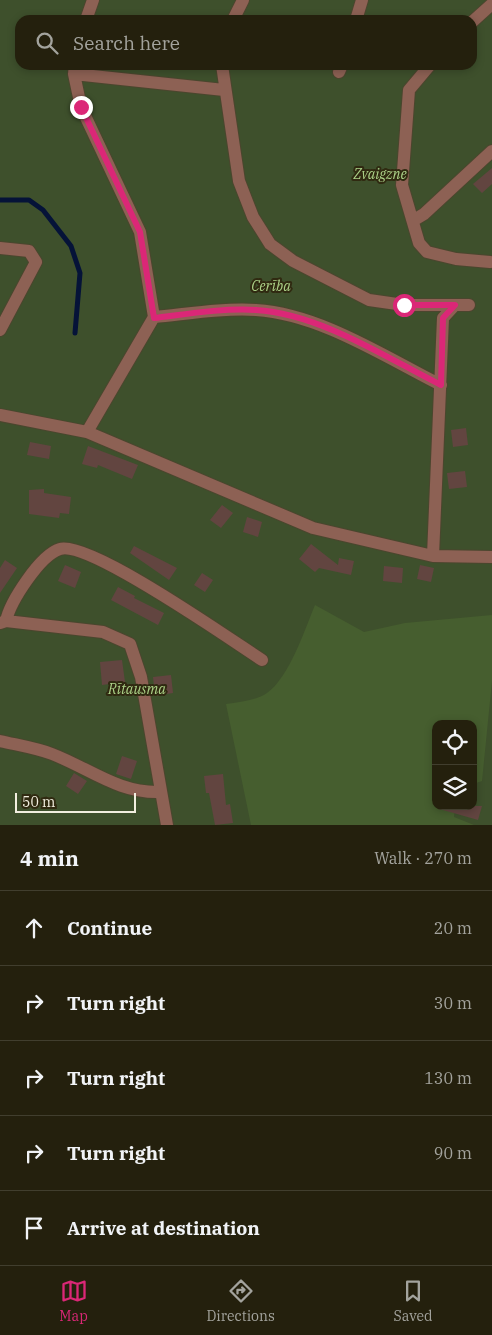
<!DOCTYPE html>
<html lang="en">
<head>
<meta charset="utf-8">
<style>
	:root { --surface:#24200d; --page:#302d1b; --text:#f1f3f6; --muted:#a3a39d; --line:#413e2e; --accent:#db2777 }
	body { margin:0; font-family:"IBM Plex Serif",serif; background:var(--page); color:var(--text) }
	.controls { position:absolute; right:15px; bottom:15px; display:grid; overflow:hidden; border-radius:10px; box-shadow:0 2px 8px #0003 }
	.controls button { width:45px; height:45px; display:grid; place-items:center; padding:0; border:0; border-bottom:1px solid var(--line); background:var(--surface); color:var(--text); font:25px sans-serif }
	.scale { position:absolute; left:15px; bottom:12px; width:121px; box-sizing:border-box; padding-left:5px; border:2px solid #f2efe0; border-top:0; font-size:14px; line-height:18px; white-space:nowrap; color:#f2efe0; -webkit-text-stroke:4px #302a11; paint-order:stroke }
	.stop { position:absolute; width:15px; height:15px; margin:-11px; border:4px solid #db2777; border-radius:50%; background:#fff }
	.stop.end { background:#db2777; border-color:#fff; box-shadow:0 1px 5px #0008 }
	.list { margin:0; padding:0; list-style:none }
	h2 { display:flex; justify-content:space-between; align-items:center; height:65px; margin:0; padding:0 20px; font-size:21px }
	h2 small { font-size:16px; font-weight:400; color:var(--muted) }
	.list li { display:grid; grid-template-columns:32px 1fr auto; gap:15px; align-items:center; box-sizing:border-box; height:75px; padding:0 20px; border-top:1px solid var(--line) }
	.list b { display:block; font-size:19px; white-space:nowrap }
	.list em { font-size:16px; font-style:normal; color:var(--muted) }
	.icon { flex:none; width:28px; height:28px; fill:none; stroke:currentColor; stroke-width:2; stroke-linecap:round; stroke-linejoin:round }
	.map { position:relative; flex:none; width:492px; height:825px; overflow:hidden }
	.search { position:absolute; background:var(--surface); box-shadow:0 2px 8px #0003; left:15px; right:15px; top:15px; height:55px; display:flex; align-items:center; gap:12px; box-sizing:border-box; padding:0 18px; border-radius:15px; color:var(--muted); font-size:19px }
	.sheet { height:440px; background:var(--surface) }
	nav { display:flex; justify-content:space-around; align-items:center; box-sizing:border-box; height:70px; border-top:1px solid var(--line); background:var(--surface); font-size:14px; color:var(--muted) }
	nav a { display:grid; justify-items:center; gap:2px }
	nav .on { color:var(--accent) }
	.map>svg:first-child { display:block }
	.green { fill:#3e502c; fill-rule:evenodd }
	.forest { fill:#465e2f }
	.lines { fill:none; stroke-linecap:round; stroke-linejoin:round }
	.stream { stroke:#051338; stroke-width:5 }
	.building { fill:#624540 }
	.minor-casing { stroke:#4b462e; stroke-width:14 }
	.minor { stroke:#8d6154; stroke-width:12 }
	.route { stroke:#db2777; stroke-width:6 }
	.labels { text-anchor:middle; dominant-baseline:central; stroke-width:4; stroke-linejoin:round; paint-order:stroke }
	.park-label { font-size:14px; font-style:italic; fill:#acd288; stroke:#302a11 }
</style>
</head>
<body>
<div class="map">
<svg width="492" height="825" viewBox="0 0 492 825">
	<rect width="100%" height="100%" fill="#302a11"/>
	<path class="green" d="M0,0H492V825H0ZM20,20H472V65H20ZM436,724H473V806H436Z"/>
	<path class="forest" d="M315,605L364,632L405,623L492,615V681L482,781L473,784V724H436V806H455L454,817L474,825H251L226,704C240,702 255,701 267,693C289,678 305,629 315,605Z"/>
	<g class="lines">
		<path class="stream" d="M0,200H29L43,210L71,246L80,273L75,333"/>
	</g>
	<path class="building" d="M492,168V184L482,193L473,184Z
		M466,428L468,445L453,447L451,430Z
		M30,442L51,446L49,459L27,455Z
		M88,446L138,465L132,479L98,465L97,468L82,464Z
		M465,471L467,487L449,489L447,473Z
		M44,489V493L71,497L69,514L60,513L59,518L29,514V490Z
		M222,505L233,513L221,528L210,520Z
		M247,517L262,522L258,537L243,532Z
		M311,544L338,565L339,558L354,561L351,575L319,568L315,572L299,559Z
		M134,546L177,568L169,580L130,553Z
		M5,560L17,568L0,593V568Z
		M65,565L81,572L75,588L58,581Z
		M420,565L434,568L431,582L417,579Z
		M384,566L403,568L402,583L383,581Z
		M202,573L213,580L205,592L194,585Z
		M118,587L135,596L134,598L164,613L158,625L111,600Z
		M122,660L125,682L102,685L100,662Z
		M171,675L173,693L155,696L153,677Z
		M122,756L137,761L131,779L116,774Z
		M74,773L87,781L78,794L66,786Z
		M223,774L226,805L230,804L233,823L215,825L209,793H206L204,776Z
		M443,806H482L478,820L443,810Z"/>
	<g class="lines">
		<g class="minor-casing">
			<path id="minor" d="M86,20L93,0
				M233,20L243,0
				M356,20L362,0
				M472,22L492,4
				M75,65L74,74L81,107L140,232L154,317L87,432
				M222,65L239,181L253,217L270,244L293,261L369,300L404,305H469
				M430,65L409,90L402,185L419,243L427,252L456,259L490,262
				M339,72L342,65
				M74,74L224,90
				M414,220L424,214L492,151
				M0,248L29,251L36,262L0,330
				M154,317C187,314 222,308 256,310C320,314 385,357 441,385
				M0,415L87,432L313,528L433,556L492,557
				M433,556L443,318L455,305
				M6,621C10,602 40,555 60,549C89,540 231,640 262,660
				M0,623L6,621L103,632L130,644L141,677L167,825
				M0,741C17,745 36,748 52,754C89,768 119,794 161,792"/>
		</g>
		<use href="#minor" class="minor"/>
	</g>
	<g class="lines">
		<path class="route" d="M81,107L140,232L154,318C187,314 222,308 256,310C320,314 385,357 441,385L443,318L455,305H404"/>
	</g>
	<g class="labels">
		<g class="park-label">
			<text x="380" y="174">Zvaigzne</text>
			<text x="271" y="286">Cerība</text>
			<text x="137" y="689">Rītausma</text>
		</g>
	</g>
</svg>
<div class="controls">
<button><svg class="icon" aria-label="locate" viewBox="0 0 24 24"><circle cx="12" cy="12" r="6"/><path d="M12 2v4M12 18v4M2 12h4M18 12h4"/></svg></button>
<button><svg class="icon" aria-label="layers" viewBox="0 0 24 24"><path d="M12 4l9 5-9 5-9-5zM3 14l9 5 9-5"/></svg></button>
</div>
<div class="scale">50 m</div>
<div class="stop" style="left:404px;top:305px"></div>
<div class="stop end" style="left:81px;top:107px"></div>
<div class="search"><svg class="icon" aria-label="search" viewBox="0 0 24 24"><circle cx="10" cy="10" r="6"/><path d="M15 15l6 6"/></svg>Search here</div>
</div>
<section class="sheet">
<h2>4 min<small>Walk · 270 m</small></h2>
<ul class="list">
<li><svg class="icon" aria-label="ahead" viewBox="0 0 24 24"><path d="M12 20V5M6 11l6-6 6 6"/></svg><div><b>Continue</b></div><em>20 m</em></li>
<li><svg class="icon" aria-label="right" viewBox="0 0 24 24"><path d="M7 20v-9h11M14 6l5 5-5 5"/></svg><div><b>Turn right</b></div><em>30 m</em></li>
<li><svg class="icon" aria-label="right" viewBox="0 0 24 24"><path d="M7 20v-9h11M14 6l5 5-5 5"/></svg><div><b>Turn right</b></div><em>130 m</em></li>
<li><svg class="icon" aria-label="right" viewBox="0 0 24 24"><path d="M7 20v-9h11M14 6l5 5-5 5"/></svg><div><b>Turn right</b></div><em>90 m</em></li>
<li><svg class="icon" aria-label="arrive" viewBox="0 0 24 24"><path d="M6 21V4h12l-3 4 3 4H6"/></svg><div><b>Arrive at destination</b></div></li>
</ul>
</section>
<nav>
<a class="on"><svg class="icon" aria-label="map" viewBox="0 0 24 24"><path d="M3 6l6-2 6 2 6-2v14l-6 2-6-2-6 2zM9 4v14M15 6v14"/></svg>Map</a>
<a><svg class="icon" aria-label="directions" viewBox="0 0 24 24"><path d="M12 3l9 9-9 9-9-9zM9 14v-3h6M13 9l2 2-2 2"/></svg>Directions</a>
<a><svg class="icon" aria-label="saved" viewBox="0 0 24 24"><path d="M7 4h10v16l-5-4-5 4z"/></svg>Saved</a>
</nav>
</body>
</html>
